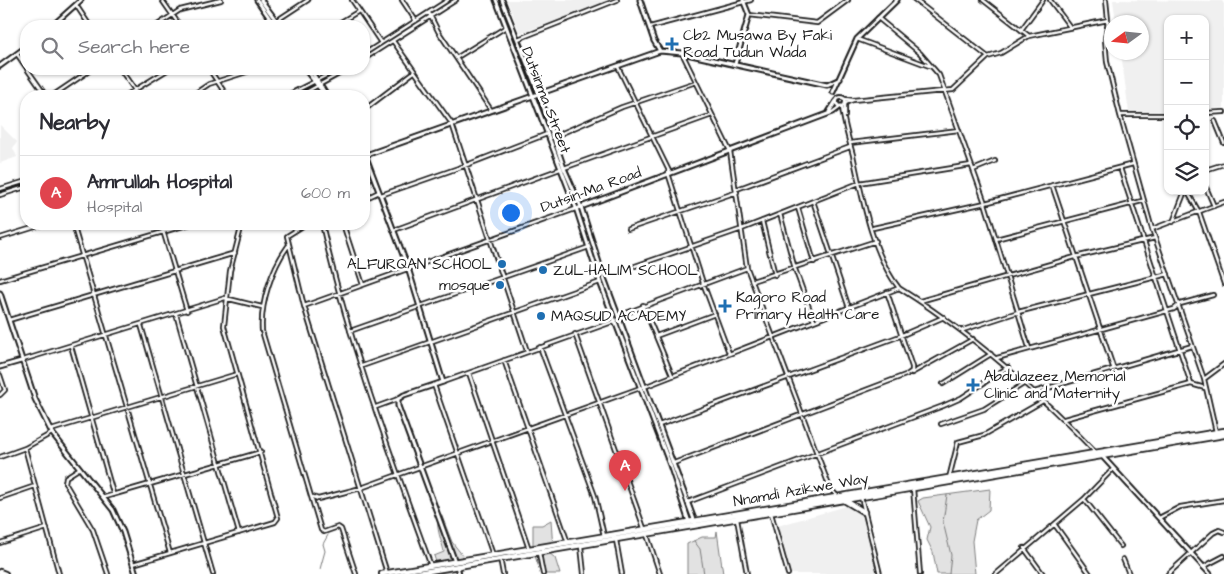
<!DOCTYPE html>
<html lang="en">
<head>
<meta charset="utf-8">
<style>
	:root { --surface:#fff; --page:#f7f7f7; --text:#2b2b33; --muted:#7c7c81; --line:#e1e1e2; --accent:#1f6fb2 }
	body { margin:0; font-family:"Architects Daughter",sans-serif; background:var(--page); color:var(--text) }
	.controls { position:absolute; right:15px; top:15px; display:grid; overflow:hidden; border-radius:10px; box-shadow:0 1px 4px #0004 }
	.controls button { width:45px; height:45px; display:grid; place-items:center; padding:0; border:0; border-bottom:1px solid var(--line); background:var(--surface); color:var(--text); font:25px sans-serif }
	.compass { position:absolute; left:1104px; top:15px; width:45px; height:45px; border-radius:50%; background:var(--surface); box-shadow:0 1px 4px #0004; rotate:255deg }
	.you { position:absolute; left:510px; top:212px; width:18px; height:18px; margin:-12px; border:4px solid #fff; border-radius:50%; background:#1a73e8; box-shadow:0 0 0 8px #1a73e833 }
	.badge { display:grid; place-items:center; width:32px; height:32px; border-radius:50%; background:var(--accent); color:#fff; font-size:16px; font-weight:700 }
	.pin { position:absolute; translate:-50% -41px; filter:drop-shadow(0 1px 2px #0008) }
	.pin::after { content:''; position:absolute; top:26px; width:18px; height:15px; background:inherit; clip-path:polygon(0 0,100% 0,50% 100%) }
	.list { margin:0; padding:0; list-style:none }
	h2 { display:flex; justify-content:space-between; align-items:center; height:65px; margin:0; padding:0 20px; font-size:21px }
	h2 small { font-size:16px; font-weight:400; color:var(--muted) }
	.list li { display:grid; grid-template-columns:32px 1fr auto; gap:15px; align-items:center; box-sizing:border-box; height:75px; padding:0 20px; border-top:1px solid var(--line) }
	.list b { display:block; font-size:19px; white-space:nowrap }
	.list p { margin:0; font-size:16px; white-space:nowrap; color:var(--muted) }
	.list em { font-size:16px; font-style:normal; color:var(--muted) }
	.icon { flex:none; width:28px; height:28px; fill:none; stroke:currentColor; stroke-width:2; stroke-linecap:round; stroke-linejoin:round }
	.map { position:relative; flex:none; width:1224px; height:574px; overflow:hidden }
	.search { position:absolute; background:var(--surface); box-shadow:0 1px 4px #0004; left:20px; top:20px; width:350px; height:55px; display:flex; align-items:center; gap:12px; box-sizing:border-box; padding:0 18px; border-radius:20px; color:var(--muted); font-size:19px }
	.panel { position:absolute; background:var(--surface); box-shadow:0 1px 4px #0004; left:20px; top:90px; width:350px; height:140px; border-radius:20px }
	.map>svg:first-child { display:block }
	.built { fill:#f0f0f0 }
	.green { fill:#e2e2e2; stroke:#7f7f7f }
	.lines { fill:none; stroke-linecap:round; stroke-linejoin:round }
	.stream { stroke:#7a7a7a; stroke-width:1 }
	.minor-casing { stroke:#1c1c1c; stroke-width:6 }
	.tertiary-casing { stroke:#1c1c1c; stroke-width:7 }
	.trunk-casing { stroke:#1c1c1c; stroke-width:8 }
	.minor { stroke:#fff; stroke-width:2.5 }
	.tertiary { stroke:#fff; stroke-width:3 }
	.trunk { stroke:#fff; stroke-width:4.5 }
	.poi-dot { fill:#1f6fb2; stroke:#fff; stroke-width:2 }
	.labels { text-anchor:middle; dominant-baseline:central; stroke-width:5; stroke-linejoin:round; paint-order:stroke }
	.poi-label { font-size:15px; fill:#1c1c1c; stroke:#fff; text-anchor:start }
	.street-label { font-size:15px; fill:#1c1c1c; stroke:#fff }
</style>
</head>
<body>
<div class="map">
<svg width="1224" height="574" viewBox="0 0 1224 574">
	<rect width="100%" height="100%" fill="#fff"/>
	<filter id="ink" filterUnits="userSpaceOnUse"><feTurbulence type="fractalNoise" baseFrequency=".02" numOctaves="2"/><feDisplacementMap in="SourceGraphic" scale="10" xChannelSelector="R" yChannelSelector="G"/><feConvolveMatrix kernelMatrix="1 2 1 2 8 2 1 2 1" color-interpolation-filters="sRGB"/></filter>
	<g filter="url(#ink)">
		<path class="built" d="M507,0H609L578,14L520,33Z
			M1113,0L1222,1L1224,4V108L1205,109V19H1168V111L1129,113L1121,53L1142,52V22H1116Z
			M0,125L17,142L13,148L17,157L0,163Z
			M864,501L879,574H787L774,527Z"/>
		<path class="green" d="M990,489L989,510L976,520L972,541L975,574H937L933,552L927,540L930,527L918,501L923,498Z
			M441,514L452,542L463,556L461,571L456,574H440L434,556L444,552C442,540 433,524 441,514Z
			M551,520L553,549L548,552L555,558L560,574H541L533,550V525H542Z
			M717,531L723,574H687V544L702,537H716Z"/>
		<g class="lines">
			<path class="stream" d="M947,495L943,522L951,555L949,574
				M694,541L700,549L704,574
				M320,569L325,551L323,544L328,535"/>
			<g class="minor-casing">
				<path id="minor" d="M162,0L180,26
					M352,0L381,43
					M402,0L416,21
					M915,0L988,57
					M983,0L1029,36
					M1050,0L1070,27
					M1106,0L1108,20L1105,40L1107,62L1120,115L1152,229
					M76,5L90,26
					M429,13L438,31L491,110
					M749,15L817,23L848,0
					M878,18L920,53L939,75L985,203L1029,348
					M276,21L308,0
					M156,26L180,10L221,0
					M334,26L359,11
					M650,27L751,0
					M1021,30L1043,0
					M518,39L617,0
					M857,39L932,67
					M393,41L452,124L527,351
					M682,53L730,151L747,268L830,488L837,496
					M17,54L26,67
					M364,54L448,0
					M456,58L506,27
					M364,59L456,0
					M618,67L670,173
					M27,69L46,96
					M120,69L139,96
					M209,69L227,96
					M52,96L92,69
					M125,96L169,69
					M191,96L209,84L256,69
					M286,96L339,69
					M299,96L348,69
					M845,99L853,100L953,90L988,57L1001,53L1029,36L1108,20
					M845,103L853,100
					M845,104V116
					M842,106C843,121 849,140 853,155C862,196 872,255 899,288C973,334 1036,390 1096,453
					M364,110L414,72
					M1205,113L1224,112
					M1120,115H1168
					M1215,121L1224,143
					M553,137L622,107L696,82
					M850,143L959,130
					M564,168L712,115
					M1120,168L1191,384
					M973,170L995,161
					M1205,170L1224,164
					M668,173L703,283L729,353
					M1052,185L1113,367
					M1205,185L1214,206
					M0,189L26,181
					M737,189L850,147
					M1187,191L1199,212L1224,284
					M0,195L26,187
					M381,195L464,166L547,134
					M364,199L379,192
					M813,201L849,308
					M798,208L814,262
					M780,214L795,269L814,321
					M762,221L775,275
					M1173,222L1185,191
					M73,224L170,553
					M161,224L187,311
					M306,224L287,236L304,306L387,573
					M322,224C348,341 390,453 431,566
					M343,224L363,285
					M873,228L985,203L1133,164
					M628,229L737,192
					M394,230L560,169
					M0,238L45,224
					M996,239L1142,201
					M288,246C272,268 260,303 262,331L321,530L324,532L338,527L341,529L356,574
					M635,266L742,229L859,183L971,165
					M0,280L190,224
					M752,281L876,241
					M920,301L1075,257L1155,238
					M643,305L672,375
					M304,306L581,207
					M176,314L239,533
					M618,316L747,268
					M9,320L235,253
					M141,325L213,574
					M963,330L1018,312L1168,274
					M350,331L589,247
					M575,334L644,528
					M656,336L715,314
					M71,346L113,493
					M540,347L595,496L604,536
					M997,358L1174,309L1180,304L1213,295
					M23,360L225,298L262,307
					M504,360L568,543
					M362,366L600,282
					M469,373L529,549
					M912,373L973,339
					M0,375L5,390L0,395
					M1204,379L1224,364
					M443,382L615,321
					M943,384L991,354
					M434,385L493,555
					M644,387L899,288
					M1034,392L1192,346
					M376,407L398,399
					M1064,419L1191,384L1205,388
					M941,424L984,409L1025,383
					M659,425L900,336L944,317
					M51,430L237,374
					M1216,432L1204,379L1152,229L1224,202
					M25,448L59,574
					M0,457L25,448L52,433
					M674,463L908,374L912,371V367L887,292
					M80,468L66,477L65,483L93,530L108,574
					M949,478L958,442L984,435L1043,401
					M913,488L920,574
					M105,497L261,452
					M313,497L318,499L361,488L640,388
					M861,497L880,574
					M0,498L35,486
					M1084,499L1121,546
					M688,502L943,406L961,398L1008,367
					M771,513L788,574
					M1159,518L1180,507L1224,500
					M737,519L747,574
					M1055,525L1090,574
					M647,535L660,574
					M616,540L622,574
					M0,543L47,528
					M581,546L584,574
					M1024,548L1043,574
					M539,553L543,574
					M500,558L503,574
					M1123,559L1129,574
					M133,564L275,522L278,518L224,326L230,271L242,224
					M1203,567L1224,556
					M996,574L1084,499L1113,469
					M1168,574L1213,533L1219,530L1224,532"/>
			</g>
			<g class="tertiary-casing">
				<path id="tertiary" d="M257,0L275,26
					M261,0L280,26
					M496,0L576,208L600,282L670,465L689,522
					M502,0L539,94L564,168L581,207L604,278L696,525
					M640,0L654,41L660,51L682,53L827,85L840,79
					M52,26L81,0
					M735,64L749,15L743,0
					M0,66L26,47
					M305,69L326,96
					M310,69L327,96
					M833,92L857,39L897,0
					M836.5 102a4.5 4.5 0 1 1 9 0a4.5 4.5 0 1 1-9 0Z
					M829,112L836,101
					M364,152L408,268L443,382L404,395L398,399V406L455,562
					M366,155L660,51
					M581,207L833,112L841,106
					M0,293L35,399L52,433L113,510L123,532L136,574
					M0,367L21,361
					M1102,456L1210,574
					M457,566L459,574"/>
			</g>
			<g class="trunk-casing">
				<path id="trunk" d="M844,500L864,512
					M0,572L5,574
					M382,574L1224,431
					M412,574L1224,435"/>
			</g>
			<use href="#minor" class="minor"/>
			<use href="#tertiary" class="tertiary"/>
			<use href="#trunk" class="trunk"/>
		</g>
	</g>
	<g class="poi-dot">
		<path d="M669.5 36.5h5v5h5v5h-5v5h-5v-5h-5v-5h5z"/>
		<circle cx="502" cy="264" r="5"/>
		<circle cx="543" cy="270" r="5"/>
		<circle cx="500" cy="285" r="5"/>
		<path d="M722.5 298.5h5v5h5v5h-5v5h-5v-5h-5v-5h5z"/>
		<circle cx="541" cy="316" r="5"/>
		<path d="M970.5 377.5h5v5h5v5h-5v5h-5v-5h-5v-5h5z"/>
	</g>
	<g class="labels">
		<g class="poi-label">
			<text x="683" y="35">Cb2 Musawa By Faki<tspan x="683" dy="17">Road Tudun Wada</tspan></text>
			<text x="492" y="264" text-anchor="end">ALFURQAN SCHOOL</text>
			<text x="553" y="270">ZUL-HALIM SCHOOL</text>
			<text x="490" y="285" text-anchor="end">mosque</text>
			<text x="736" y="297">Kagoro Road<tspan x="736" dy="17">Primary Health Care</tspan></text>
			<text x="551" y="316">MAQSUD ACADEMY</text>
			<text x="984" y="376">Abdulazeez Memorial<tspan x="984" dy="17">Clinic and Maternity</tspan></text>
		</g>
		<g class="street-label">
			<text transform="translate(546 100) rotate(69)">Dutsinma Street</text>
			<text transform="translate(591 190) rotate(-20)">Dutsin-Ma Road</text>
			<text transform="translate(801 490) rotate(-10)">Nnamdi Azikwe Way</text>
		</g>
	</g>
</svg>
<div class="controls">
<button>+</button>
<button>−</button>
<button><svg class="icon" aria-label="locate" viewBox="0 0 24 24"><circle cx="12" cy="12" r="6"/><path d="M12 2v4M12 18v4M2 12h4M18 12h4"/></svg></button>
<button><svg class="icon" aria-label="layers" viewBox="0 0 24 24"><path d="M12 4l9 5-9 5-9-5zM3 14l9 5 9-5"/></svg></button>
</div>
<svg class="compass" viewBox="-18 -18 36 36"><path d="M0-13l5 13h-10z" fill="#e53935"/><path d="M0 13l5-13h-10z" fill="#7c7c81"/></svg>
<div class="you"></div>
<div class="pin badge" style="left:625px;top:491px;background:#e0444e">A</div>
<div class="search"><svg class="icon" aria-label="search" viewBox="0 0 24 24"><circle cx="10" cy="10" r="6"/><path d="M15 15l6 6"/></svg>Search here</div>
<section class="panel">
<h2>Nearby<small></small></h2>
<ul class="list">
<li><span class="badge" style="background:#e0444e">A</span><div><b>Amrullah Hospital</b><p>Hospital</p></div><em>600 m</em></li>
</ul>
</section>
</div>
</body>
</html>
